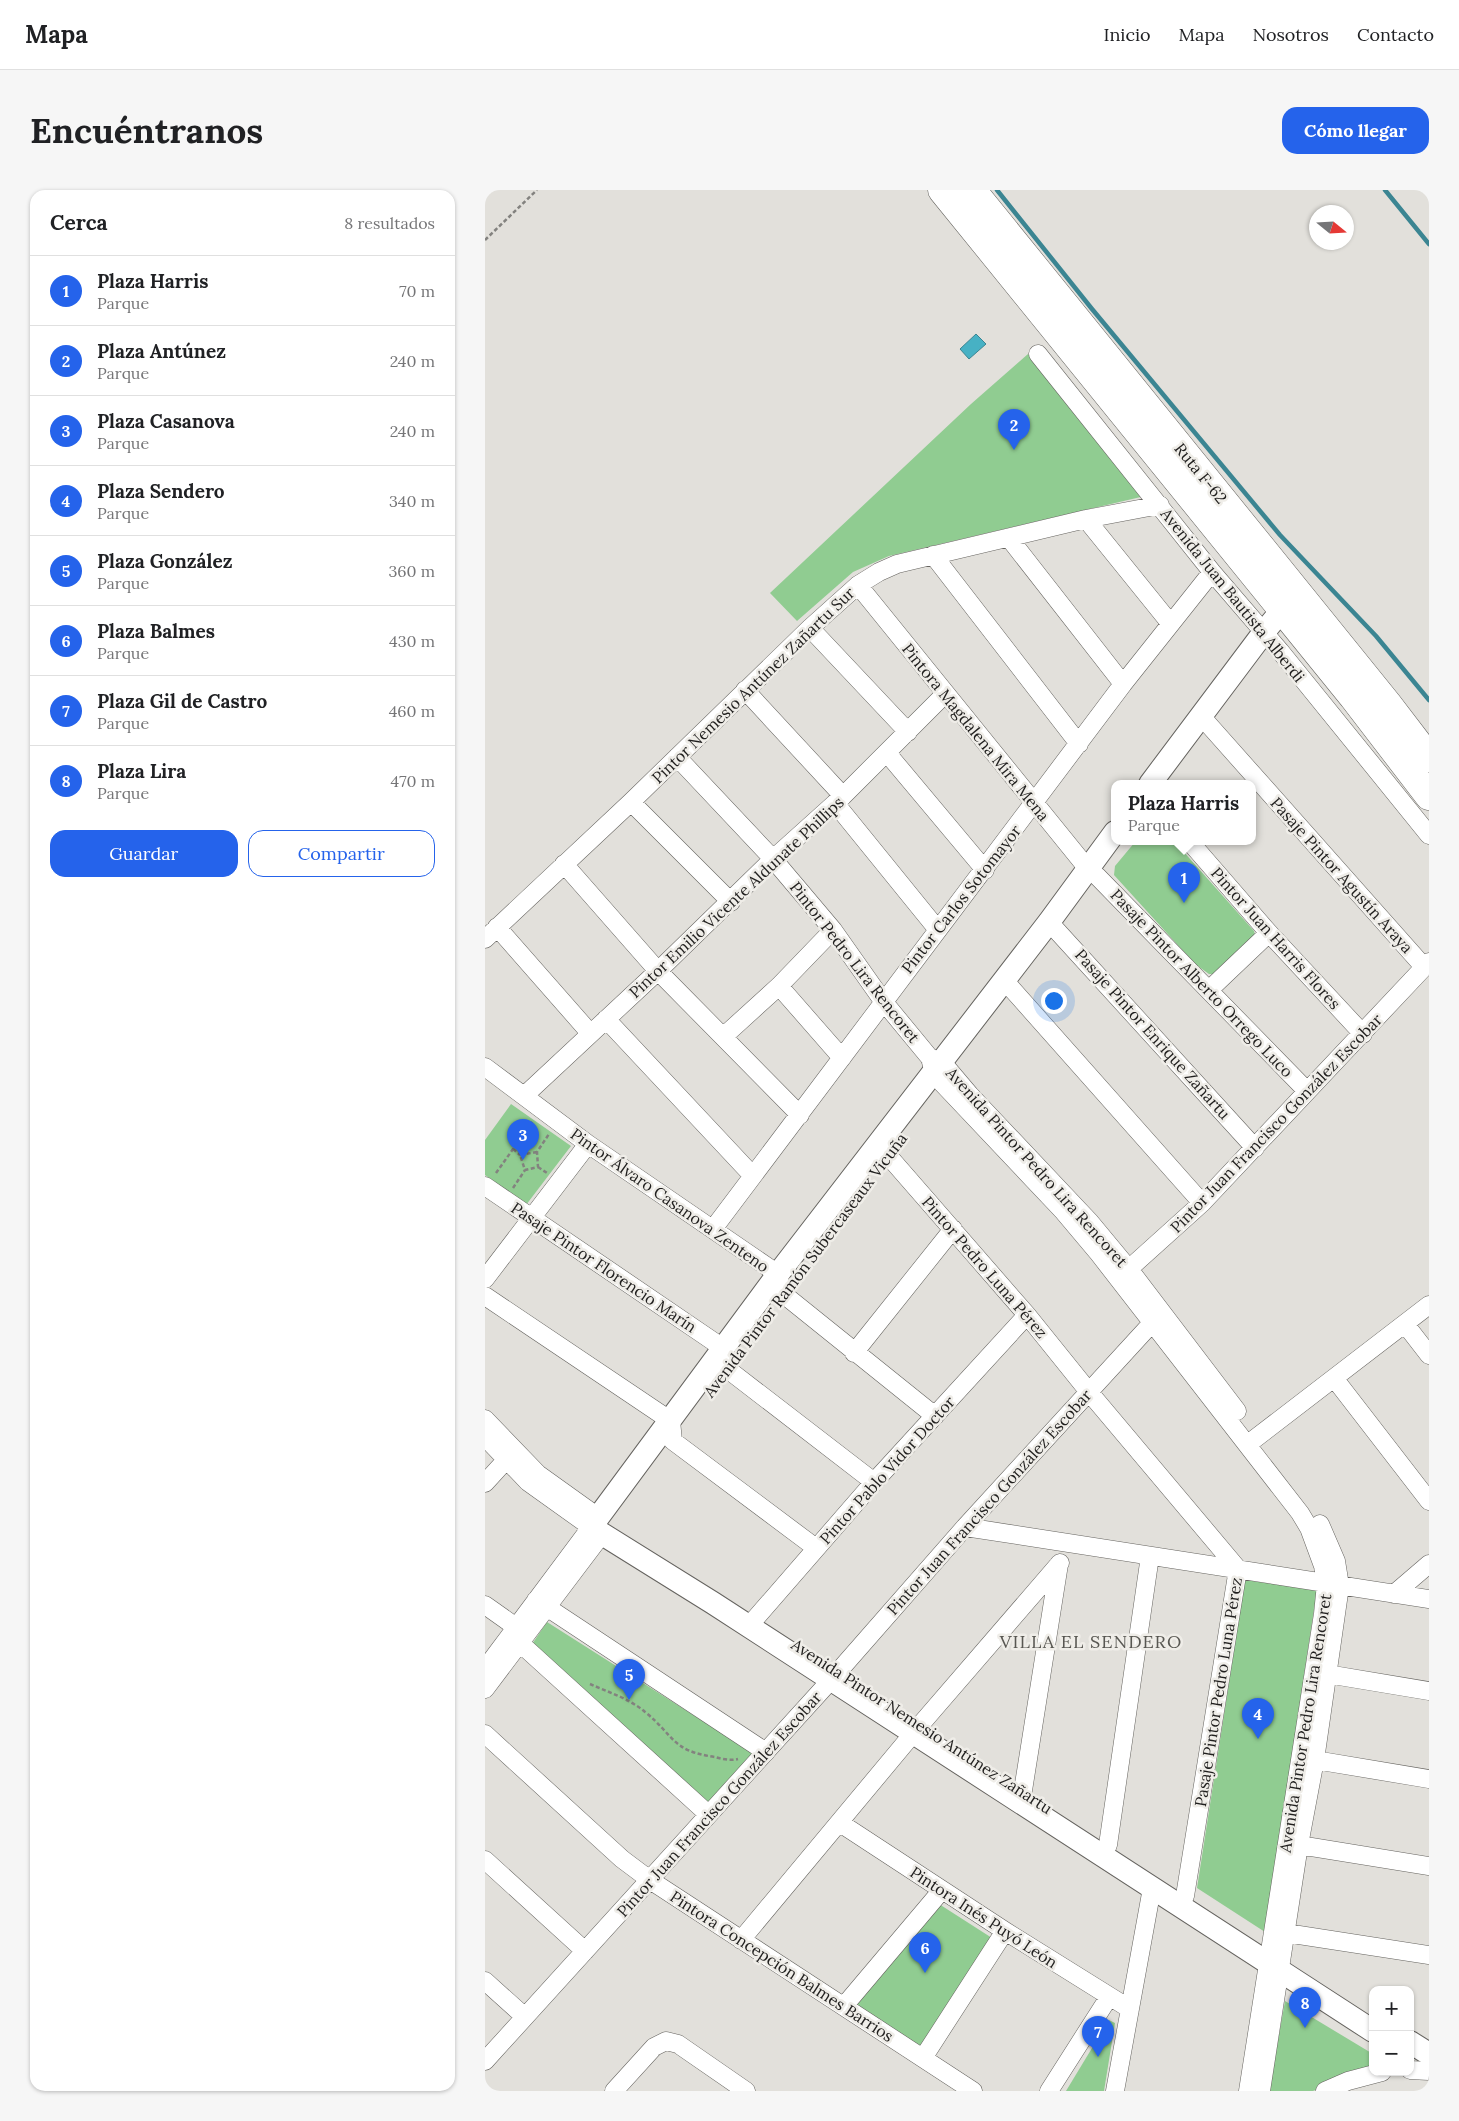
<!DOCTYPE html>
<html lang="es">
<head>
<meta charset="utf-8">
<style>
	:root { --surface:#fff; --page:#f6f6f6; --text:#202124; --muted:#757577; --line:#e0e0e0; --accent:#2563eb }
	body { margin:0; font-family:Lora,serif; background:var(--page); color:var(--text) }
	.controls { position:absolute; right:15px; bottom:15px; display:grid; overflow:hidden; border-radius:10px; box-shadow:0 1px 4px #0004 }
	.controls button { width:45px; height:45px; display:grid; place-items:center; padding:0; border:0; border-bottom:1px solid var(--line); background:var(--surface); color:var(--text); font:25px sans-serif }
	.compass { position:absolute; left:824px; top:15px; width:45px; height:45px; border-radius:50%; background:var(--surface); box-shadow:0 1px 4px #0004; rotate:108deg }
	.you { position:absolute; left:568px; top:810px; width:18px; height:18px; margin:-12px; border:4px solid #fff; border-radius:50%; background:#1a73e8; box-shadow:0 0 0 8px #1a73e833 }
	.badge { display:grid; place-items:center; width:32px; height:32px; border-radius:50%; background:var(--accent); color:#fff; font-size:16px; font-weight:700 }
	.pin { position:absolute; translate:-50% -41px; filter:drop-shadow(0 1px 2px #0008) }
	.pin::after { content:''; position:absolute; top:26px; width:18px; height:15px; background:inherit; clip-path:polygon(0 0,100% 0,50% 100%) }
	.popup { position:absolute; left:626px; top:590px; width:145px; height:65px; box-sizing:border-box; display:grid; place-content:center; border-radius:10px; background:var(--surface); filter:drop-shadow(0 1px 4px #0005); font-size:16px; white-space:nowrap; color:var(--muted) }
	.popup b { font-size:19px; color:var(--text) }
	.popup::after { content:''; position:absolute; left:50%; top:100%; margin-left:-10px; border:10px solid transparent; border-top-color:var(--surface) }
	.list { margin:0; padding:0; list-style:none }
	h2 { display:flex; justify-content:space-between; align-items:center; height:65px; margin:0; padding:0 20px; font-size:21px }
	h2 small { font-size:16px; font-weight:400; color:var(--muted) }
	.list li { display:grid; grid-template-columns:32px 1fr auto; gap:15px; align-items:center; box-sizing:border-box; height:70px; padding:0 20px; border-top:1px solid var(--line) }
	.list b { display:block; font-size:19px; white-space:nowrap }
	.list p { margin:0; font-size:16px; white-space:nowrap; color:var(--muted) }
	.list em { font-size:16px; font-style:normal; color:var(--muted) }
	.actions { display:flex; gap:10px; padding:15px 20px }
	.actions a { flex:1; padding:11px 0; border:1px solid var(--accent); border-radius:15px; text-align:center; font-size:18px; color:var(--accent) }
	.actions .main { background:var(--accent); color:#fff }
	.map { position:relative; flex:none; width:944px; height:1901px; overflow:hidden; border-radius:15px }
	header { display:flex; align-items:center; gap:30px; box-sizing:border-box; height:70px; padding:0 25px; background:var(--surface); border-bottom:1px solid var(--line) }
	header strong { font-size:24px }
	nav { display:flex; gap:28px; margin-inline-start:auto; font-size:18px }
	.intro { display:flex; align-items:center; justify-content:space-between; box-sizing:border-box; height:120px; padding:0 30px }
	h1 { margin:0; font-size:35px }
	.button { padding:12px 22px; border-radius:15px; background:var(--accent); color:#fff; font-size:18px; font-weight:700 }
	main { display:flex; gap:30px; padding:0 30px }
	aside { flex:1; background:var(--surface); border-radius:15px; box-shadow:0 1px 4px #0004 }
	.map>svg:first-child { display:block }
	.green { fill:#90cc91 }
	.water { fill:#47b1c4; stroke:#3b8592 }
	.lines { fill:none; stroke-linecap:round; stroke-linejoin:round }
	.stream { stroke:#3b8592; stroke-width:4.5 }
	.minor-casing { stroke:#65635f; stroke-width:19 }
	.tertiary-casing { stroke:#65635f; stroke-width:24 }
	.primary-casing { stroke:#65635f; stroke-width:29 }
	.path { stroke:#83827f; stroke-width:2.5; stroke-dasharray:4 2.5; stroke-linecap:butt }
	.minor { stroke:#fff; stroke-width:18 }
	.tertiary { stroke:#fff; stroke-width:22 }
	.primary { stroke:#fff; stroke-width:28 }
	.labels { text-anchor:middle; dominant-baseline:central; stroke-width:5; stroke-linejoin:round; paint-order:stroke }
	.street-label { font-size:16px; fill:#201f1e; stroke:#efede8 }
	.neighbourhood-label { font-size:18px; letter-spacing:1px; fill:#585752; stroke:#efede8 }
</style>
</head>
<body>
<header>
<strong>Mapa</strong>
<nav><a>Inicio</a><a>Mapa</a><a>Nosotros</a><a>Contacto</a></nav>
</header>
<div class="intro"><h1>Encuéntranos</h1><a class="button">Cómo llegar</a></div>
<main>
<aside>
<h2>Cerca<small>8 resultados</small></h2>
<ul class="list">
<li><span class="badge">1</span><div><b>Plaza Harris</b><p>Parque</p></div><em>70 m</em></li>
<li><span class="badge">2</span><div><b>Plaza Antúnez</b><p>Parque</p></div><em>240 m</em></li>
<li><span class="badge">3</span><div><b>Plaza Casanova</b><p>Parque</p></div><em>240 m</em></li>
<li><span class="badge">4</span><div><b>Plaza Sendero</b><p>Parque</p></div><em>340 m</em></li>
<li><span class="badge">5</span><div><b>Plaza González</b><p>Parque</p></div><em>360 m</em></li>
<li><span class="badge">6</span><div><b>Plaza Balmes</b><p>Parque</p></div><em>430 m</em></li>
<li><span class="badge">7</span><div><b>Plaza Gil de Castro</b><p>Parque</p></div><em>460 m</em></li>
<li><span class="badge">8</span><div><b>Plaza Lira</b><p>Parque</p></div><em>470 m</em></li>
</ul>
<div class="actions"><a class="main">Guardar</a><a>Compartir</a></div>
</aside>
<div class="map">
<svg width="944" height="1901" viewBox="0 0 944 1901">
	<rect width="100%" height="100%" fill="#e2e0db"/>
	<path class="green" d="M543,164L660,306L404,366L368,382L312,431L285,403L486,214Z
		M650,652H690L769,741L770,745L731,784H724L710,774L629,685L630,676Z
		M26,914L86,956L41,1015L0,985V950Z
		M760,1390L832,1400L780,1742L712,1698Z
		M62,1432L268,1563L219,1617L45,1457Z
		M454,1714L507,1748L435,1862L366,1818Z
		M800,1811L888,1864L886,1878L828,1901H784Z
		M624,1830L630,1833L619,1901H581Z"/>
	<path class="water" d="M491,144L501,154L484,169L475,159Z"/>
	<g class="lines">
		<path class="stream" d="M512,0L607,119L795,345L891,446L944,510
			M900,0L944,54"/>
		<g class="minor-casing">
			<path id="minor" d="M553,164L727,382L795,461L944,645
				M601,329L685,433
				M524,348L638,494
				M448,365L594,554
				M373,395L603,679L612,686L822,901
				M325,438L423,542
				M260,500L358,606
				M716,526L939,777
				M402,563L500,680
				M192,567L288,669L348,740L398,811L445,868L449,883L457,893L577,1020L614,1064L815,1323L824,1338L838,1376L841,1394L838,1424L763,1901
				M146,612L246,712
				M350,613L453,740
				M705,652L784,743L878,844
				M79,674L173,781L315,925
				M564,732L770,958
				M12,737L105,843
				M0,749L146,612L325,438L373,395L394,382L412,374L601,329L675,315
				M519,790L717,1013
				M294,796L357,868
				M724,800L784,743
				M121,829L268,986
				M239,846L294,796L348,740
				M446,868L457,872L485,905L605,1032L644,1079L752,1221
				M0,877L103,954L293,1084L297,1103L450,1226
				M39,906L173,781L288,669L358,606L460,504
				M393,954L542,1125L604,1202L753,1379L700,1706
				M0,996L238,1158L241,1178L389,1292
				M228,1039L638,494L727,382
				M636,1086L717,1013L944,772
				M0,1089L103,954
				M0,1106L186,1231L188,1251L331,1358
				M920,1134L944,1165
				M369,1163L468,1039
				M849,1188L944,1311
				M0,1229L53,1284L113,1327
				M0,1247L43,1292L106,1337L0,1479
				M763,1254L944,1115
				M0,1293L22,1269
				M480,1337L944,1409
				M909,1404L944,1374
				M51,1410L281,1562
				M0,1415L31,1437L35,1453L223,1624
				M263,1437L389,1292L542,1125
				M842,1484L944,1501
				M0,1499L117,1344
				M0,1544L137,1669L165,1690L488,1901
				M830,1570L944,1589
				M536,1613L574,1374
				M355,1633L520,1741L645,1819
				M623,1655L665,1366
				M814,1655L944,1676
				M0,1670L100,1761
				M801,1743L944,1765
				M256,1750L436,1534L575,1373
				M0,1791L40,1827
				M359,1816L457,1700
				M438,1868L520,1741
				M0,1871L345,1491L480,1337L667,1133
				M925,1880L944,1881
				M129,1901L169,1857L181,1851L193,1854L261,1901
				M564,1901L624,1807
				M630,1901L667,1698
				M776,1901L814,1655L830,1570L855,1396L851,1371L835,1334
				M840,1901L863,1891L897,1882"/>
		</g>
		<g class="tertiary-casing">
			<path id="tertiary" d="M665,594L779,442L797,420L811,414
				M630,642L564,732L293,1084L106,1337L228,1413L888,1841
				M925,1852L944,1864"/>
		</g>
		<g class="primary-casing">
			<path id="primary" d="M457,0L868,507L944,606
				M487,0L902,513L944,568"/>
		</g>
		<path class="path" d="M0,50L52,0
			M28,959L35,965
			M52,962L35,965L40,980L53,977L52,962L64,944
			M53,977L62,983
			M11,983L48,931
			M28,998L40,980
			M105,1494C123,1502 145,1509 160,1522C190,1546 186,1561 230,1567C237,1569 245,1571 253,1569"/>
		<use href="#minor" class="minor"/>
		<use href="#tertiary" class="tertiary"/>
		<use href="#primary" class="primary"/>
	</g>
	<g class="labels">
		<g class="street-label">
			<text transform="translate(716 283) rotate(51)">Ruta F-62</text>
			<text transform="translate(748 405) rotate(51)">Avenida Juan Bautista Alberdi</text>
			<text transform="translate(268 495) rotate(-44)">Pintor Nemesio Antúnez Zañartu Sur</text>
			<text transform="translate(491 542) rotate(51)">Pintora Magdalena Mira Mena</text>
			<text transform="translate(857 685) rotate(48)">Pasaje Pintor Agustín Araya</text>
			<text transform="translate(251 707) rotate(-43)">Pintor Emilio Vicente Aldunate Phillips</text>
			<text transform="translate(476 709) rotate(-52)">Pintor Carlos Sotomayor</text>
			<text transform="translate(791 748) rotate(48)">Pintor Juan Harris Flores</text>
			<text transform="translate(370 772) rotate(52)">Pintor Pedro Lira Rencoret</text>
			<text transform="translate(717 793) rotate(46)">Pasaje Pintor Alberto Orrego Luco</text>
			<text transform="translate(668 844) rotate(48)">Pasaje Pintor Enrique Zañartu</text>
			<text transform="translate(791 933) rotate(-46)">Pintor Juan Francisco González Escobar</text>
			<text transform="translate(552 977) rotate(48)">Avenida Pintor Pedro Lira Rencoret</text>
			<text transform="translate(185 1010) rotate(35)">Pintor Álvaro Casanova Zenteno</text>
			<text transform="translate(320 1075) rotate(-53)">Avenida Pintor Ramón Subercaseaux Vicuña</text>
			<text transform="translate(119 1077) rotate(34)">Pasaje Pintor Florencio Marín</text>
			<text transform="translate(500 1077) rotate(49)">Pintor Pedro Luna Pérez</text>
			<text transform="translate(402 1280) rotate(-48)">Pintor Pablo Vidor Doctor</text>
			<text transform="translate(504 1312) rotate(-48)">Pintor Juan Francisco González Escobar</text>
			<text transform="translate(733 1502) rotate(-81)">Pasaje Pintor Pedro Luna Pérez</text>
			<text transform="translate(820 1533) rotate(-81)">Avenida Pintor Pedro Lira Rencoret</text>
			<text transform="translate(437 1536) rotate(33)">Avenida Pintor Nemesio Antúnez Zañartu</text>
			<text transform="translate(234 1614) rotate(-48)">Pintor Juan Francisco González Escobar</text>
			<text transform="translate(499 1727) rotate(33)">Pintora Inés Puyó León</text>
			<text transform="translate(297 1776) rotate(33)">Pintora Concepción Balmes Barrios</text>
		</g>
		<g class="neighbourhood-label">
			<text x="606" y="1451">VILLA EL SENDERO</text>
		</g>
	</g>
</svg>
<div class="controls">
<button>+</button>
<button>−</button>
</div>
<svg class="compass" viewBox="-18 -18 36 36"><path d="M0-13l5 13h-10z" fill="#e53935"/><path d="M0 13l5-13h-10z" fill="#757577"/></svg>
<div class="you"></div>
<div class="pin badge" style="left:699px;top:713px">1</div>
<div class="popup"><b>Plaza Harris</b>Parque</div>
<div class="pin badge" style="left:529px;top:260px">2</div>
<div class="pin badge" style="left:38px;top:970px">3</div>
<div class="pin badge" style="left:773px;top:1549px">4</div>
<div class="pin badge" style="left:144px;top:1510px">5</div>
<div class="pin badge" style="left:440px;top:1783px">6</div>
<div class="pin badge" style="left:613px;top:1867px">7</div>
<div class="pin badge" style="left:820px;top:1838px">8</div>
</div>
</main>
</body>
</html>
